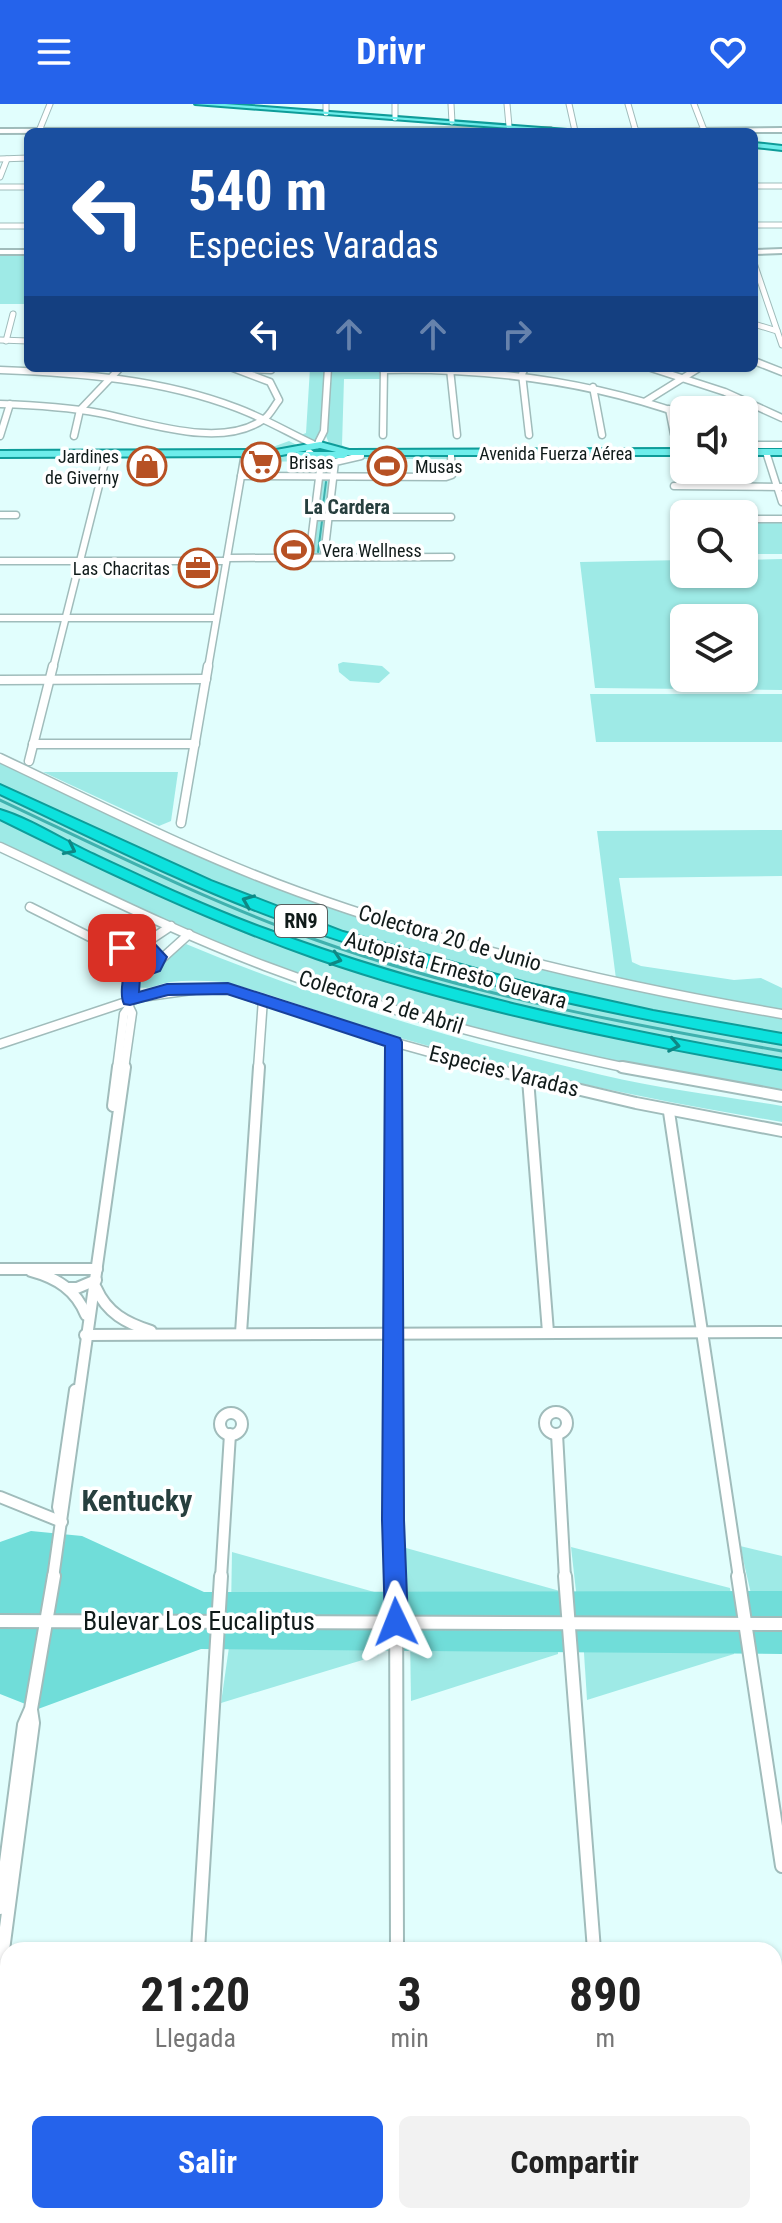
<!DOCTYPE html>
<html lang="es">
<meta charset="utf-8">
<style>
:root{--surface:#fff;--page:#f2f2f2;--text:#222;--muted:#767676;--accent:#2563eb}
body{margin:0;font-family:"Roboto Condensed",sans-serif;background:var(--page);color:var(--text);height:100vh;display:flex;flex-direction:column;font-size:30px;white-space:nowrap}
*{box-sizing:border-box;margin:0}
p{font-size:26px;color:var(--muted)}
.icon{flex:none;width:44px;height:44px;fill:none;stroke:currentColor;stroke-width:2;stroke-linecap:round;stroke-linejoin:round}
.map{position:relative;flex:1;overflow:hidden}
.panel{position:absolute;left:0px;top:1838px;width:782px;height:282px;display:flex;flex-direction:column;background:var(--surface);border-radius:24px 24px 0 0;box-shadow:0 2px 6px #0004}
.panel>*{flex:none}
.banner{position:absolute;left:24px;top:24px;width:734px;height:244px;border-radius:12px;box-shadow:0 2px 6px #0004;background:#1a4fa0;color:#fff;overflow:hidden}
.fabs{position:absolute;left:670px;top:292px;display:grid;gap:16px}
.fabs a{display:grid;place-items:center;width:88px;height:88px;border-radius:12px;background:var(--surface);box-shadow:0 2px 6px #0004;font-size:40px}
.pin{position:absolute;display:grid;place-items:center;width:68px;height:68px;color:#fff;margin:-34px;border-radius:16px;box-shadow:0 4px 12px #0006}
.me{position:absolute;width:88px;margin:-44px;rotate:358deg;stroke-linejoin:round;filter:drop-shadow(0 0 6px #0008)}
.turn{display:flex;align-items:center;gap:28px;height:168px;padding:0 32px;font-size:36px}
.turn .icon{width:104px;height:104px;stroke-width:2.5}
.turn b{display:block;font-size:56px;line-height:68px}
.lanes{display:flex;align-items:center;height:76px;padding:0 32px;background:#0003;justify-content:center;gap:40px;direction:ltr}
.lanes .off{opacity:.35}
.eta{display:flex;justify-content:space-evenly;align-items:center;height:136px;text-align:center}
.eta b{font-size:48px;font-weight:700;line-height:56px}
.cta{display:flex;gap:16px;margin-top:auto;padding:16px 32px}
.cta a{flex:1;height:92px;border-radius:12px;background:var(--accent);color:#fff;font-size:32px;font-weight:700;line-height:92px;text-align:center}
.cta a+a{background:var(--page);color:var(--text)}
header{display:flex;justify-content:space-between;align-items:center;height:104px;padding:0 32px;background:var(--accent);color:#fff;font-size:36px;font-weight:700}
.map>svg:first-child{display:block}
</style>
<header><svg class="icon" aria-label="menu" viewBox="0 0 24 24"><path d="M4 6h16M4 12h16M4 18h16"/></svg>Drivr<svg class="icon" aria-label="heart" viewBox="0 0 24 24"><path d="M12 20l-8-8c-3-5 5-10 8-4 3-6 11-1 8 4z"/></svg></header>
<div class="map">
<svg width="782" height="2119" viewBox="0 0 782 2119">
<rect width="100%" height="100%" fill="#e1fefd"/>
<!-- green -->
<g fill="#9eeae6" fill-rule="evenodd">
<rect x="0" y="148" width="28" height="52"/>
<path d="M310,264h16l-4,64 -8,9 -13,-6 5,-2z"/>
<path d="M328,264h56l-1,11h-39l-2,66 3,3 339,-1v8l-235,1v3h-45l2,-3h-4l-2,3h-12l-5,-3 1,3h-44l-3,2 -13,96 -15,1 11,-97 -73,1 1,-4 4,-2h-252v-7l270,-1 19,-7 12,6 29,-1 -6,-15z"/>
<rect x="744" y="417" width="38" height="33"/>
<path d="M782,455v131l-187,-2 -15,-126 104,-2v14h60v-14zM684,514h60v60h-60z"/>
<path d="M343,558l39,4 8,7 -11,10 -29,-2 -11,-9 -1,-8z"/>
<path d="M590,590h192v48h-186z"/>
<path d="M0,654l235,108 238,81 309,67v82l-281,-57 -235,-73 -266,-119z"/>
<path d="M43,668h135l-7,49 -12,5z"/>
<path d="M782,726v46l-163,2 13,84 9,4 93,14 27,-2 21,10v22l-166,-31 -19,-148z"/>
<path d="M186,840c134,56 275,98 416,131 59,14 120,21 180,31v16c-130,-22 -258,-48 -385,-85 -58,-17 -114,-40 -173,-55 -18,-1 -36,-2 -54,0 -11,2 -21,8 -32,5v-8l14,-7z"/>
<path d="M740,1442l42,10v52l-28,-1z"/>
<path d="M571,1443l159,41 3,22 -155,-1z"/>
<path d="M406,1444l154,43 2,20 -156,-1z"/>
<path d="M232,1448l153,43 -154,14z"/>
<path d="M231,1529l149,1 -1,21 -158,48z"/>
<path d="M410,1531h148v19l-147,47z"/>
<path d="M583,1533h150l1,17 -147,46z"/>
<path d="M782,1925v194h-191l5,-7h178v-183z"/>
</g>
<!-- forest -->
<path fill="#70ddd9" d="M31,1427l51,5 122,56 578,-1v63l-581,-5 -163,60 -38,-15v-152z"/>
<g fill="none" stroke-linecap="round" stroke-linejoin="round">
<!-- stream-far1 -->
<g stroke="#3fb1ae" stroke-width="2">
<path d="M327,369l1,-13"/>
<path d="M322,409l4,-31"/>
<path d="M318,448l4,-31"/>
</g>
<!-- stream -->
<path stroke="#3fb1ae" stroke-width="3" d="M0,696c104,49 207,101 316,140 151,54 309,84 466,111"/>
<!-- street-far4 casing -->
<g stroke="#a0bcbb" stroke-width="7">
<g id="street-far4">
<path d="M326,0v9"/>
<path d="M395,0v14"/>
<path d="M451,0l1,18"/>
<path d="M507,0l2,22"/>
<path d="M569,0l6,27"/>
<path d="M628,0l8,28"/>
<path d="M694,0l10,26"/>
<path d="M39,27l11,-27"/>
<path d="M0,55l28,-1"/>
<path d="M0,73l7,-18"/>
<path d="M754,82h28"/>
<path d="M0,83h28"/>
<path d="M754,121h28"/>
<path d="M0,122h28"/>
<path d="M754,159l28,82"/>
<path d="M754,220l23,7"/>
<path d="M0,236l28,1"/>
<path d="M6,237l7,-27"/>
</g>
</g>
<!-- street-far3 casing -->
<g stroke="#a0bcbb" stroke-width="9">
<g id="street-far3">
<path d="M754,257l28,11"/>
<path d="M525,264l-3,6 7,61"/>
<path d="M651,264l74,24 57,26"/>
<path d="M246,265l25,1"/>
<path d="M450,265l7,66"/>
<path d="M0,266c80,3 161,9 237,38 27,10 52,25 78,37"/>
<path d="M383,266c104,-2 203,10 301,45"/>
<path d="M593,283l9,48"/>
<path d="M646,297l53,-33"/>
<path d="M0,300c33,1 67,3 99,9 47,9 122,37 165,6 6,-4 10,-13 15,-19l-9,-18 -37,-14"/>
<path d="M669,305l5,25"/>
<path d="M383,331l1,-67"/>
<path d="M0,332l10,-32"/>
<path d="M74,332l6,-26 40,-42"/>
<path d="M317,341l7,-14 4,-63"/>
<path d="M744,341h38"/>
<path d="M309,348l12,10 -12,96"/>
<path d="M766,348l16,50"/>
<path d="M241,372l205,1 6,-2 -1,-19"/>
<path d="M674,382l108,1"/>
<path d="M0,411h16"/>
<path d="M314,413h137"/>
<path d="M744,415h38"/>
<path d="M324,453l11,-95 26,-6"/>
<path d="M227,454l224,-1"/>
<path d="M0,457h226"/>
<path d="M0,514h216"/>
<path d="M53,564l54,-214"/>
<path d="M208,564l37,-215"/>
</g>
</g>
<!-- street-far2 casing -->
<g stroke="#a0bcbb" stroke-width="11">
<g id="street-far2">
<path d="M0,576l206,-1"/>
<path d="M33,640h162"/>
<path d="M0,654c99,47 197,97 299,134 157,57 319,94 483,122"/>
<path d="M29,657l24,-95"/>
<path d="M181,719l27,-157"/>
<path d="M0,743c88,41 175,85 265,119 119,45 242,77 367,103"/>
<path d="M30,803l88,44"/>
<path d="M144,840l27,-18"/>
<path d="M134,841l19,4 5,13c-15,10 -30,17 -45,2l1,-9 8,-7z"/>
<path d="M158,858l31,-28"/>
<path d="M394,938v27"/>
<path d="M0,940l141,-47 58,-8h29l147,48 115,32"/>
<path d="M117,965l7,-55 5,-7"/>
<path d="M124,965l8,-56 -3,-6 3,-33"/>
<path d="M258,965l5,-70"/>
</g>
</g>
<!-- street-far1 casing -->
<g stroke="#a0bcbb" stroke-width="14">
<g id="street-far1">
<path d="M394,963l2,511"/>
<path d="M483,963l153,36 146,28"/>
<path d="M622,963l160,29"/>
<path d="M528,975l20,253"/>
<path d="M113,1002l5,-39"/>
<path d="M669,1008l70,466"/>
<path d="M0,1165h97"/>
<path d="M31,1167c26,7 45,19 55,44"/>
<path d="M68,1184h9l19,-8"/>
<path d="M96,1184c11,25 30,35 55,43"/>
<path d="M241,1229l18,-266"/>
<path d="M85,1231l697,-3"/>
<circle cx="556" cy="1319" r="11"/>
<circle cx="231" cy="1320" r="11"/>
<path d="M557,1330l8,144"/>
<path d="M0,1393l62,25"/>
<path d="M61,1414l-3,-11 17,-117"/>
<path d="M53,1474l72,-511"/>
<path d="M221,1474l9,-144"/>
</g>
</g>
<!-- street casing -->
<g stroke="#a0bcbb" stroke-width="16">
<g id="street">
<path d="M396,1472l1,374"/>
<path d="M565,1472l29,374"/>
<path d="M738,1472l44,290"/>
<path d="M0,1517l782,3"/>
<path d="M0,1804l24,-183 7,-16 23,-133"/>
<path d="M198,1846l23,-374"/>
<path d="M0,1869l33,-250 -2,-13"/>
<path d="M774,1929l8,-4"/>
<path d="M179,2112v7"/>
<path d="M398,2112v7"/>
<path d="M591,2119l5,-7"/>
</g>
</g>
<!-- secondary casing -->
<g stroke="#a0bcbb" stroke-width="4">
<g id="secondary">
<path d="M551,24l2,3 -553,2v-4z"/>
<path d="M782,24v4h-193l3,-2z"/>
<path d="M782,145v4l-28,1v-4z"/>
<rect x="0" y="146" width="28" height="4"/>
</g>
</g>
<!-- primary casing -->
<g stroke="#0e9c99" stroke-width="4">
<g id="primary">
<path d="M195,0h30l369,28h-31z"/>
<path d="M754,39l28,3v4l-28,-3z"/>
<path d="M320,338l29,8 335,-1v6h-336l-4,3h-48l-4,-3 4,-3h40l-16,-4 -44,8 -276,1v-6l276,-1z"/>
<rect x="744" y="345" width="38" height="6"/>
</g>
</g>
<!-- highway casing -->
<g stroke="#0e9c99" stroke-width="4">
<g id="highway">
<path d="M0,681l211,96 132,51 183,51 127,28 129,23v10c-173,-30 -346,-66 -511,-128 -93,-35 -181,-80 -271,-122z"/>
<path d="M0,706c30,9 59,28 88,42 58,27 117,55 177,77 168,63 342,99 517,130v10c-157,-28 -315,-59 -466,-111 -109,-38 -213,-88 -316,-139z"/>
</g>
</g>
<!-- street-far4 -->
<use href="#street-far4" stroke="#fff" stroke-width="5"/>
<!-- street-far3 -->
<use href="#street-far3" stroke="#fff" stroke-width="6"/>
<!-- street-far2 -->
<use href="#street-far2" stroke="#fff" stroke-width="8"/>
<!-- street-far1 -->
<use href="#street-far1" stroke="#fff" stroke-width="10"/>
<!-- street -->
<use href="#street" stroke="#fff" stroke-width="12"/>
<!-- secondary -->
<use href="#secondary" fill="#fff" fill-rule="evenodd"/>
<!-- primary -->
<use href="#primary" fill="#6eedeb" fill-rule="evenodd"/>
<!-- highway -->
<use href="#highway" fill="#0de1dd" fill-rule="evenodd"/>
</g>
<!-- one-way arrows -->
<defs><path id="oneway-chevron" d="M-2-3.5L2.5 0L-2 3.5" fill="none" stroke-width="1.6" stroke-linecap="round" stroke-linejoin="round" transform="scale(2)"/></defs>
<g stroke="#0e8885">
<use href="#oneway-chevron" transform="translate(70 745) rotate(26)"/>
<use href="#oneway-chevron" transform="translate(248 797) rotate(-158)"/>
<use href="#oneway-chevron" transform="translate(336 855) rotate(18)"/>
<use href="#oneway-chevron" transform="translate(674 941) rotate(11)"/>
</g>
<!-- route -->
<path fill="#2563eb" stroke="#184099" stroke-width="2" d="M147,837l6,1 14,15 -7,14 -20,7 -1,14 28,-8 61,-1 172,55 2,4 2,478 4,102 -4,7 -8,3 -8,-3 -3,-7 -3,-102 3,-474 -158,-52 -59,1 -38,10 -6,-1c-4,-8 -2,-26 2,-34l17,-3 7,-9 -7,-7 -21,2 -8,-5 8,-5z"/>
<!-- icons -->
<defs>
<g id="supermarket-ring" transform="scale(2)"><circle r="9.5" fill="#fff" stroke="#b75124" stroke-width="1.5"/><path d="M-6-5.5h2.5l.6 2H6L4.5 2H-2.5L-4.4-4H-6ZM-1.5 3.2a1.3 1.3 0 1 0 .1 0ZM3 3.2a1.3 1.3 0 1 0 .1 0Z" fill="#b75124"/></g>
<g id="shop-ring" transform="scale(2)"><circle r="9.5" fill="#fff" stroke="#b75124" stroke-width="1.5"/><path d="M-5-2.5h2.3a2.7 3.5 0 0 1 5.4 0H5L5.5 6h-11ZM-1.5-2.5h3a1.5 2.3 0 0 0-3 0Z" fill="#b75124"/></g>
<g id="stadium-ring" transform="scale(2)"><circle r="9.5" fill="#fff" stroke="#b75124" stroke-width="1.5"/><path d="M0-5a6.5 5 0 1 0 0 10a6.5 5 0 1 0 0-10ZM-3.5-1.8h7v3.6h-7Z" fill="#b75124"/></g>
<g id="office-ring" transform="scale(2)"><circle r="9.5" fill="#fff" stroke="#b75124" stroke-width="1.5"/><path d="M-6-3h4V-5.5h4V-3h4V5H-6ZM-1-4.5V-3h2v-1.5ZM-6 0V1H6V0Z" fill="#b75124"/></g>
</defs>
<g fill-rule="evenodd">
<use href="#supermarket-ring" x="261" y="358"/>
<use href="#shop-ring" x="147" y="362"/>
<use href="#stadium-ring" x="387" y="362"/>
<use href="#stadium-ring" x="294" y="446"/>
<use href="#office-ring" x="198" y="464"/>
</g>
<g text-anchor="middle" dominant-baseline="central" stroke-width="7" stroke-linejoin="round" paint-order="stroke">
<!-- far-street labels -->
<g font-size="18" fill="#101b1a" stroke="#fff">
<text x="556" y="349">Avenida Fuerza Aérea</text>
</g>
<!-- far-poi labels -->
<g font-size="18" fill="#101b1a" stroke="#fff" text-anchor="start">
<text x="119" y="352" text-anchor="end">Jardines<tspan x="119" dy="21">de Giverny</tspan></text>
<text x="289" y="358">Brisas</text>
<text x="415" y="362">Musas</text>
<text x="322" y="446">Vera Wellness</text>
<text x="170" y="464" text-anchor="end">Las Chacritas</text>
</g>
<!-- far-neighbourhood labels -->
<g font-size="20" font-weight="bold" fill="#273f3e" stroke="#fff">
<text x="347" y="403">La Cardera</text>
</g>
<!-- shield labels -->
<rect fill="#fff" stroke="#585f5f" stroke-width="2" x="275" y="801" width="52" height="32" rx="6"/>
<g font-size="20" font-weight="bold" fill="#101b1a">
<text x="301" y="817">RN9</text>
</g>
<!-- street labels -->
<g font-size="22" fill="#101b1a" stroke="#fff">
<text transform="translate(450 834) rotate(16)">Colectora 20 de Junio</text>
<text transform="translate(456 866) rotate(16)">Autopista Ernesto Guevara</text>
<text transform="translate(381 898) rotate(17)">Colectora 2 de Abril</text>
<text transform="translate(504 967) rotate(14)">Especies Varadas</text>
</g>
<!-- near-street labels -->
<g font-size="26" fill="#101b1a" stroke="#fff">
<text x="199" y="1517">Bulevar Los Eucaliptus</text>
</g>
<!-- district labels -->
<g font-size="30" font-weight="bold" fill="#273f3e" stroke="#fff">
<text x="137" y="1396">Kentucky</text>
</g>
</g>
</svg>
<div class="fabs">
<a><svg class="icon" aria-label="sound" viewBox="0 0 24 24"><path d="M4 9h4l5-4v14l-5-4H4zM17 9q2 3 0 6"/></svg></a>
<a><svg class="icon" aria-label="search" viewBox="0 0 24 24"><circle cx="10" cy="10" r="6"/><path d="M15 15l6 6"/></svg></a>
<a><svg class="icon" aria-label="layers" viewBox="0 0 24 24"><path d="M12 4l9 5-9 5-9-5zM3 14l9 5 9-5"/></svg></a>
</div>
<div class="pin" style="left:122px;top:844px;background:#d93025"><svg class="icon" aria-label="arrive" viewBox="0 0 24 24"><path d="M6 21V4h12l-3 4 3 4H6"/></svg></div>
<svg class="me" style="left:396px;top:1518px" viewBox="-20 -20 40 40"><path d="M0-17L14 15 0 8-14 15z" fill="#2563eb" stroke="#fff" stroke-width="4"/></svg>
<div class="banner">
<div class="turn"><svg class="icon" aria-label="left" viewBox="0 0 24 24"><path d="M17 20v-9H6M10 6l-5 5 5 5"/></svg><div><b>540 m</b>Especies Varadas</div></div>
<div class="lanes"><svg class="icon" aria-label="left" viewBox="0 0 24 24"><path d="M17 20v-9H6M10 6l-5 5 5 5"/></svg><svg class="icon off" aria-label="ahead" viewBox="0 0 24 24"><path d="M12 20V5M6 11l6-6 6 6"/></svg><svg class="icon off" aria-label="ahead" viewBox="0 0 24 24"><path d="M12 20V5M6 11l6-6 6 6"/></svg><svg class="icon off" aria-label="right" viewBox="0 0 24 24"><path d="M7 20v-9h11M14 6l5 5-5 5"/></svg></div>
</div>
<section class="panel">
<div class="eta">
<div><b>21:20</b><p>Llegada</p></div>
<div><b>3</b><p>min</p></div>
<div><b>890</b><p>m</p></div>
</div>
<div class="cta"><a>Salir</a><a>Compartir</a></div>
</section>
</div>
